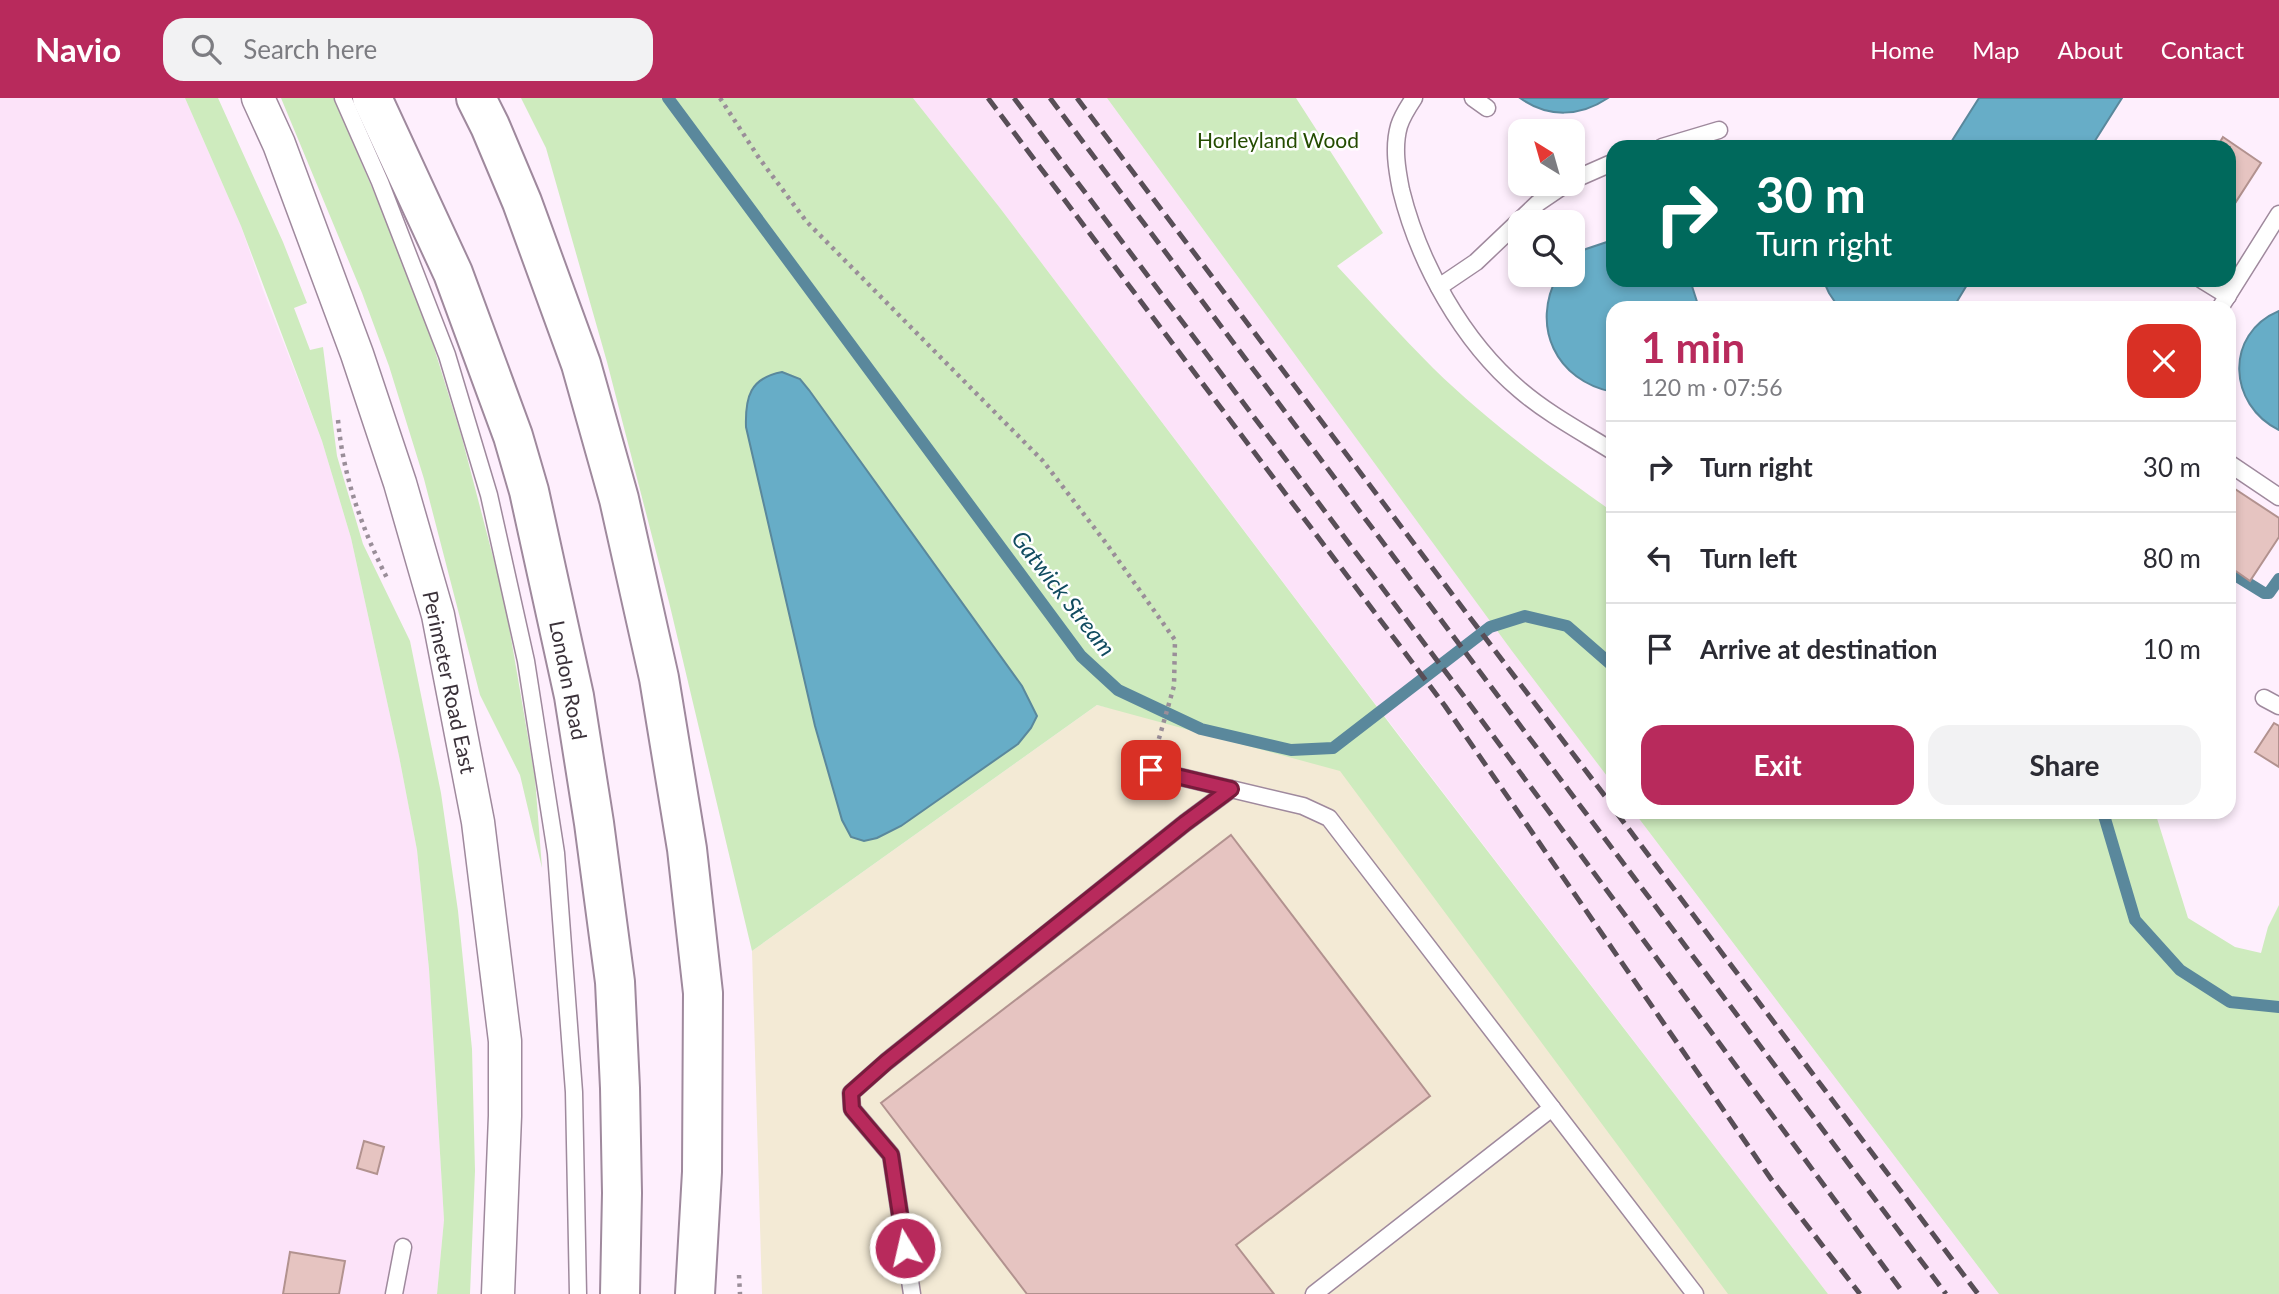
<!DOCTYPE html>
<meta charset="utf-8">
<style>
:root{--surface:#fff;--page:#f2f2f3;--text:#2b2b33;--muted:#7c7c81;--line:#e1e1e2;--accent:#b82a5c}
body{margin:0;font-family:Lato,sans-serif;background:var(--page);color:var(--text);height:100vh;display:flex;flex-direction:column;font-size:26px;white-space:nowrap}
*{box-sizing:border-box;margin:0}
p{font-size:23px;color:var(--muted)}
.icon{flex:none;width:38px;height:38px;fill:none;stroke:currentColor;stroke-width:2;stroke-linecap:round;stroke-linejoin:round}
.map{position:relative;flex:1;overflow:hidden}
.drawer{position:absolute;left:1606px;top:203px;width:630px;height:518px;display:flex;flex-direction:column;background:var(--surface);border-radius:21px;box-shadow:0 4px 10px #0003}
.drawer>*{flex:none}
.top-card{position:absolute;left:1606px;top:42px;width:630px;height:147px;border-radius:21px;box-shadow:0 4px 10px #0003;background:#00695c;color:#fff;overflow:hidden}
.needle{width:46px;rotate:323deg}
.fabs{position:absolute;left:1508px;top:21px;display:grid;gap:14px}
.fabs a{display:grid;place-items:center;width:77px;height:77px;border-radius:14px;background:var(--surface);box-shadow:0 4px 10px #0003;font-size:35px}
.pin{position:absolute;display:grid;place-items:center;width:60px;height:60px;color:#fff;margin:-30px;border-radius:14px;box-shadow:0 4px 10px #0006}
.me{position:absolute;width:77px;margin:-38px;rotate:351deg;stroke-linejoin:round;filter:drop-shadow(0 0 5px #0008)}
.turn{display:flex;align-items:center;gap:24px;height:147px;padding:0 35px;font-size:32px}
.turn .icon{width:91px;height:91px;stroke-width:2.5}
.turn b{display:block;font-size:49px;line-height:60px}
.round{display:grid;place-items:center;flex:none;width:74px;height:74px;border-radius:21px;background:var(--page)}
.summary{display:flex;align-items:center;justify-content:space-between;height:119px;padding:0 35px}
h1{font-size:42px;font-weight:700;line-height:52px;color:var(--accent)}
.action{display:flex;gap:14px;margin-top:auto;padding:14px 35px}
.action a{flex:1;height:80px;border-radius:21px;background:var(--accent);color:#fff;font-size:28px;font-weight:700;line-height:80px;text-align:center}
.action a+a{background:var(--page);color:var(--text)}
ul{padding:0;list-style:none}
li{display:flex;align-items:center;gap:21px;height:91px;padding:0 35px;border-top:2px solid var(--line)}
li div{flex:1}
li b{display:block;font-size:26px}
li em{font-style:normal}
header{display:flex;align-items:center;gap:42px;box-sizing:border-box;height:98px;padding:0 35px;background:var(--accent);color:#fff}
header strong{font-size:33px}
nav{display:flex;gap:38px;margin-inline-start:auto;font-size:24px}
.search{width:490px;height:63px;background:var(--page);display:flex;align-items:center;gap:18px;box-sizing:border-box;padding:0 24px;border-radius:21px;color:var(--muted);font-size:26px}
.map>svg:first-child{display:block}
</style>
<header>
<strong>Navio</strong>
<div class="search"><svg class="icon" aria-label="search" viewBox="0 0 24 24"><circle cx="10" cy="10" r="6"/><path d="M15 15l6 6"/></svg>Search here</div>
<nav><a>Home</a><a>Map</a><a>About</a><a>Contact</a></nav>
</header>
<div class="map">
<svg width="2279" height="1196" viewBox="0 0 2279 1196">
<rect width="100%" height="100%" fill="#feeffd"/>
<!-- built -->
<g fill="#fce3f9">
<path d="M0,0h185l56,128 22,64 59,151 29,97 48,218 18,94 12,119 15,251 -7,74h-437z"/>
<path d="M913,0h194l374,510 132,176 1,28h20l365,482h-171l-461,-601 -367,-485z"/>
</g>
<!-- industrial -->
<path fill="#f3ead5" d="M1097,607l260,60 394,529h-989l-10,-343z"/>
<!-- green -->
<g fill="#ceebbe">
<path d="M185,0h33l65,144 24,61 -13,5 16,42 13,-3 14,109 26,88 47,97 31,152 17,118 14,138 3,122 -5,123h-33l7,-74 -15,-251 -12,-119 -18,-94 -48,-218 -29,-97 -81,-215z"/>
<path d="M281,0h53l84,198 44,142 43,165 30,175 7,90 -22,-93 -40,-80 -56,-216 -35,-113 -27,-73z"/>
<path d="M521,0h392l87,110 396,524 432,562h-100l-388,-523 -243,-66 -345,246 -83,-349 -62,-240 -61,-214z"/>
<path d="M1107,0h189l87,135 -46,33c32,34 63,69 96,102 52,51 120,102 180,144v272l-101,-133z"/>
<path d="M1634,714h521l33,106 47,29 26,6 7,-26 11,-22v389h-280z"/>
</g>
<!-- water -->
<g fill="#67adc7" stroke="#5a889c" stroke-width="2">
<path d="M1520,0h88c-28,19 -60,20 -88,0z"/>
<path d="M1979,0h143l-31,49h-143z"/>
<path d="M1613,142l1,40h76l9,28h-85l-1,84c-57,-11 -83,-66 -55,-117h15v-18l13,-8z"/>
<path d="M1823,182h147l-17,28h-114l-10,-15z"/>
<path d="M2279,213v119c-51,-25 -55,-96 0,-119z"/>
<path d="M782,274l18,7 9,11 213,296 15,30 -6,12 -13,16 -117,82 -24,12 -13,3 -13,-4 -9,-17 -27,-94 -69,-299c-1,-30 4,-49 36,-55z"/>
</g>
<g fill="none" stroke-linecap="round" stroke-linejoin="round">
<!-- stream -->
<g stroke="#5a889c" stroke-width="12">
<path d="M668,0l413,558 37,34 83,39 90,21 42,-2 157,-121 35,-11 42,10 47,41"/>
<path d="M2230,474l34,21h5l10,-14"/>
<path d="M2103,714l32,108 45,50 50,32 49,5"/>
</g>
</g>
<!-- building -->
<g fill="#e6c4c1" stroke="#b2928f" stroke-width="2">
<path d="M2223,39l38,26 -31,48v-64h-13z"/>
<path d="M2232,389l47,31v19l-29,44 -20,-14v-76z"/>
<path d="M2274,625l5,3v41l-24,-15z"/>
<path d="M1231,737l199,261 -194,149 38,49h-247l-146,-191z"/>
<path d="M364,1043l20,6 -7,27 -20,-6z"/>
<path d="M290,1154l55,9 -6,33h-56z"/>
</g>
<g fill="none" stroke-linecap="round" stroke-linejoin="round">
<!-- service casing -->
<g stroke="#9f899d" stroke-width="19">
<g id="service">
<path d="M343,0l37,84 67,173 42,140 37,166 30,192 18,239 4,202"/>
<path d="M1414,0c-6,9 -12,18 -15,28 -6,21 -2,44 2,64 18,73 61,151 119,200 28,24 62,42 94,62"/>
<path d="M1473,0l14,10"/>
<path d="M1662,49l57,-17"/>
<path d="M1573,82l41,-18"/>
<path d="M2202,182l26,16"/>
<path d="M1439,189l37,-25 62,-59 28,-19"/>
<path d="M2220,210l59,-94"/>
<path d="M2230,366l49,33"/>
<path d="M2264,600l15,8"/>
<path d="M1151,672l152,36 26,12 366,476"/>
<path d="M394,1196l9,-47"/>
<path d="M912,1196l-21,-139 -39,-46 -1,-16 35,-31 299,-239 46,-34"/>
<path d="M1314,1196l238,-186"/>
</g>
</g>
<!-- minor casing -->
<g stroke="#9f899d" stroke-width="35">
<path id="minor" d="M258,0l21,46 78,210 43,129 38,132 40,207 27,219v75l-7,178"/>
</g>
<!-- primary casing -->
<g stroke="#9f899d" stroke-width="42">
<g id="primary">
<path d="M372,0l81,175 60,163 16,55 45,205 20,127 21,159 5,106 2,105 -2,101"/>
<path d="M476,0l14,28 32,76 59,162 38,135 40,179 28,171 16,144 -1,179 -7,122"/>
</g>
</g>
<!-- path -->
<g stroke="#9a8e99" stroke-width="4.5" stroke-dasharray="3.5 5" stroke-linecap="butt">
<path d="M720,0l39,60 47,63 237,240 63,82 69,97 -1,46 -16,56"/>
<path d="M338,322c5,56 24,109 49,158"/>
<path d="M739,1177l1,19"/>
</g>
<!-- service -->
<use href="#service" stroke="#fff" stroke-width="16"/>
<!-- minor -->
<use href="#minor" stroke="#fff" stroke-width="32"/>
<!-- primary -->
<use href="#primary" stroke="#fff" stroke-width="38"/>
<!-- rail -->
<g stroke="#584e57" stroke-width="5" stroke-dasharray="14 7" stroke-linecap="butt">
<path d="M988,0l457,608 326,473 89,115"/>
<path d="M1014,0l449,597 441,599"/>
<path d="M1050,0l896,1196"/>
<path d="M1077,0l537,710"/>
<path d="M1616,714l362,482"/>
</g>
</g>
<g fill="none" stroke-linecap="round" stroke-linejoin="round">
<!-- route casing -->
<g stroke="#781b3c" stroke-width="18">
<path id="route" d="M905,1150l-14,-93 -39,-46 -1,-16 35,-31 299,-239 46,-34 -80,-19"/>
</g>
<!-- route -->
<use href="#route" stroke="#b82a5c" stroke-width="12"/>
</g>
<g text-anchor="middle" dominant-baseline="central" stroke-width="5" stroke-linejoin="round" paint-order="stroke">
<!-- park labels -->
<g font-size="21" fill="#244c00" stroke="#fff">
<text x="1278" y="41">Horleyland Wood</text>
</g>
<!-- street labels -->
<g font-size="21" fill="#3a3139" stroke="#fff">
<text transform="translate(569 582) rotate(79)">London Road</text>
<text transform="translate(450 584) rotate(78)">Perimeter Road East</text>
</g>
<!-- water labels -->
<g font-size="23" font-style="italic" fill="#114c60" stroke="#fff">
<text transform="translate(1064 495) rotate(52)">Gatwick Stream</text>
</g>
</g>
</svg>
<div class="fabs">
<a><svg class="needle" viewBox="-14 -14 28 28"><path d="M0-13l5 13h-10z" fill="#e53935"/><path d="M0 13l5-13h-10z" fill="#7c7c81"/></svg></a>
<a><svg class="icon" aria-label="search" viewBox="0 0 24 24"><circle cx="10" cy="10" r="6"/><path d="M15 15l6 6"/></svg></a>
</div>
<div class="pin" style="left:1151px;top:672px;background:#d93025"><svg class="icon" aria-label="arrive" viewBox="0 0 24 24"><path d="M6 21V4h12l-3 4 3 4H6"/></svg></div>
<svg class="me" style="left:905px;top:1150px" viewBox="-20 -20 40 40"><circle r="17" fill="#b82a5c" stroke="#fff" stroke-width="3"/><path d="M0-11L8 9 0 5-8 9z" fill="#fff"/></svg>
<div class="top-card">
<div class="turn"><svg class="icon" aria-label="right" viewBox="0 0 24 24"><path d="M7 20v-9h11M14 6l5 5-5 5"/></svg><div><b>30 m</b>Turn right</div></div>
</div>
<section class="drawer">
<div class="summary"><div><h1>1 min</h1><p>120 m · 07:56</p></div><a class="round" style="background:#d93025;color:#fff"><svg class="icon" aria-label="close" viewBox="0 0 24 24"><path d="M6 6l12 12M18 6L6 18"/></svg></a></div>
<ul>
<li><svg class="icon" aria-label="right" viewBox="0 0 24 24"><path d="M7 20v-9h11M14 6l5 5-5 5"/></svg><div><b>Turn right</b></div><em>30 m</em></li>
<li><svg class="icon" aria-label="left" viewBox="0 0 24 24"><path d="M17 20v-9H6M10 6l-5 5 5 5"/></svg><div><b>Turn left</b></div><em>80 m</em></li>
<li><svg class="icon" aria-label="arrive" viewBox="0 0 24 24"><path d="M6 21V4h12l-3 4 3 4H6"/></svg><div><b>Arrive at destination</b></div><em>10 m</em></li>
</ul>
<div class="action"><a>Exit</a><a>Share</a></div>
</section>
</div>
